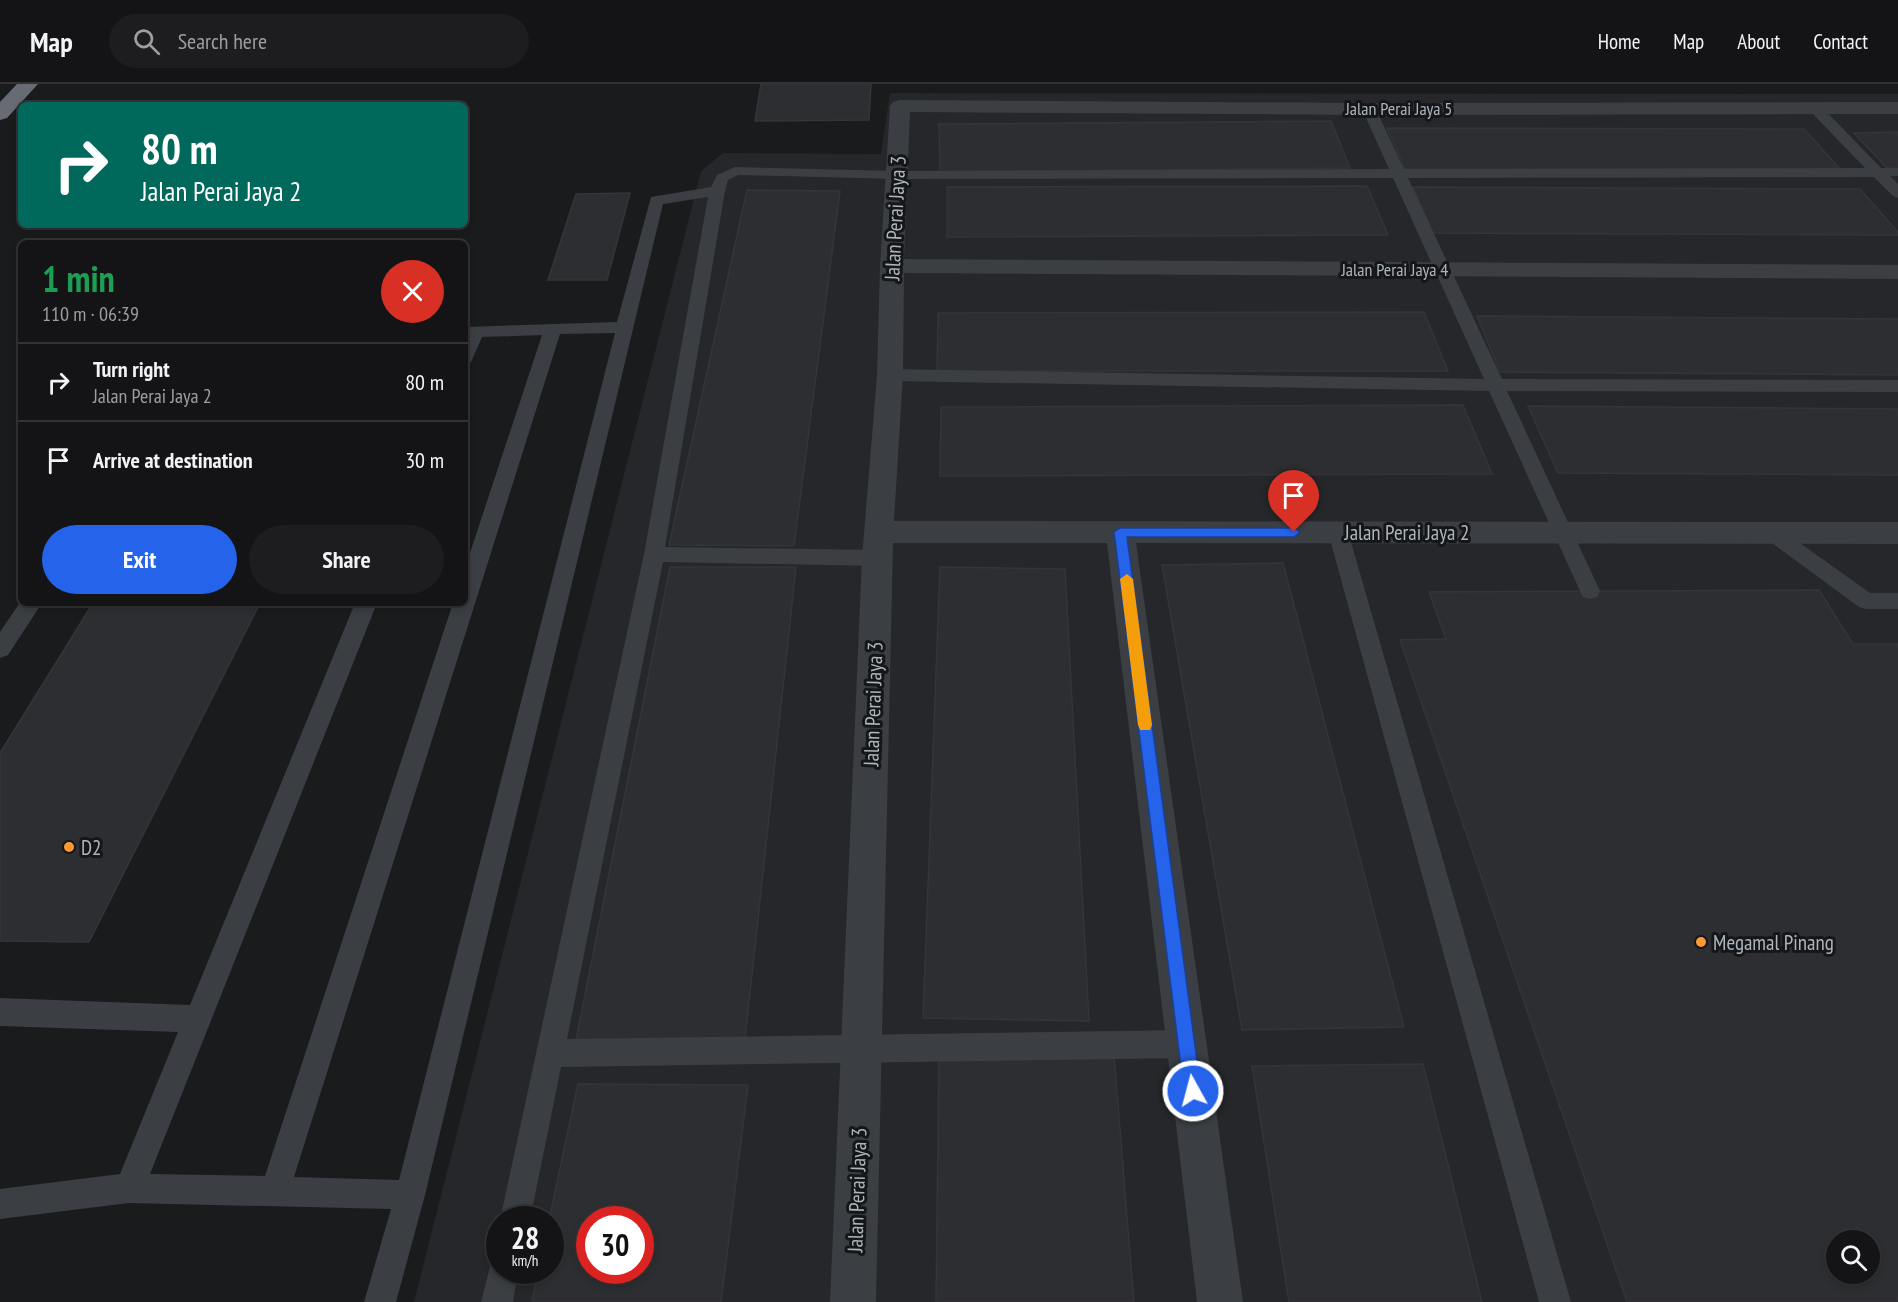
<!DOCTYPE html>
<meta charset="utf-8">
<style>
:root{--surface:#141416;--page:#1d1d1f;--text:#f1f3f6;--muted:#9d9ea1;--line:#333335;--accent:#2563eb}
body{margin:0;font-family:"PT Sans Narrow",sans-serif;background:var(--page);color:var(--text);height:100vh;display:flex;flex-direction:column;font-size:22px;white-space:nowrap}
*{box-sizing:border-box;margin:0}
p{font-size:20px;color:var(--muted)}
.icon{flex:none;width:33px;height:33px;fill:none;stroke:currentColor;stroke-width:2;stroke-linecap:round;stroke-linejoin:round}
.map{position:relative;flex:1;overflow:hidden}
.side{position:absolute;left:18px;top:156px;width:450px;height:366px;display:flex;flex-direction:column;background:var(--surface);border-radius:9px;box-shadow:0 3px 9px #0003,0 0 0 2px var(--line)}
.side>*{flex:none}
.banner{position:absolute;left:18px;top:18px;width:450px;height:126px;border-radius:9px;box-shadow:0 3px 9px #0003,0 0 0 2px var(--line);background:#00695c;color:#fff;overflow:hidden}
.fabs{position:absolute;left:1826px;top:1146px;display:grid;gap:12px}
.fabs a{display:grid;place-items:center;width:54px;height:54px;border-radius:50%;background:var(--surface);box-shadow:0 3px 9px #0003,0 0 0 2px var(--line);font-size:30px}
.speed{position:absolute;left:486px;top:1122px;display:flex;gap:12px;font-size:30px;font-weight:700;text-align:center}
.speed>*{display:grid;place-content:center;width:78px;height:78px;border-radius:50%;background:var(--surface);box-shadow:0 3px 9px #0003,0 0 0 2px var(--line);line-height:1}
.speed small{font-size:15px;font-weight:400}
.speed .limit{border:9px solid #d22;background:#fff;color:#111}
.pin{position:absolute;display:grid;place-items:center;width:51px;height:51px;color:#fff;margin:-62px -26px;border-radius:50% 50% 50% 0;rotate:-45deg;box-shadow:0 0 6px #0007}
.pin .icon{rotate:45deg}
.me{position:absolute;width:66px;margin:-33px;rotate:353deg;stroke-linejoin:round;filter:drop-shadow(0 0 4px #0008)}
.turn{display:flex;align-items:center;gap:21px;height:126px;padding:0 24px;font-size:27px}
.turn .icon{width:78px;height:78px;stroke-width:2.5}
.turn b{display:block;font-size:42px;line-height:51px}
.round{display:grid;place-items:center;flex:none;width:63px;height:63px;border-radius:32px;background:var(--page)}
.summary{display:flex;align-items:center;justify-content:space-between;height:102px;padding:0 24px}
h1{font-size:36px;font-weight:700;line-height:45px;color:#1e9e55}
.cta{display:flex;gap:12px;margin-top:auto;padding:12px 24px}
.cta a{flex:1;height:69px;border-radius:36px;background:var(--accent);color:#fff;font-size:24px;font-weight:700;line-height:69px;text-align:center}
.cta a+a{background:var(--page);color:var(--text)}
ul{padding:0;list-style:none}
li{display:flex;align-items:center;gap:18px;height:78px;padding:0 24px;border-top:2px solid var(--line)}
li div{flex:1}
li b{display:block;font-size:22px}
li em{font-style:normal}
header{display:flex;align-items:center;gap:36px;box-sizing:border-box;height:84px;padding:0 30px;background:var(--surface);border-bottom:2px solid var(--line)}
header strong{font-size:28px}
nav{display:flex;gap:33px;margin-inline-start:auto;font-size:21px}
.search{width:420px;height:54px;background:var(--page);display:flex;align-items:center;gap:15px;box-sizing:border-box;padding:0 21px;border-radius:33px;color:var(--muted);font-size:22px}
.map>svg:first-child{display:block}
</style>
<header>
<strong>Map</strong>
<div class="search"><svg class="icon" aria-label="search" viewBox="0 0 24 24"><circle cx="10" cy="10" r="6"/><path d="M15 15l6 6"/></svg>Search here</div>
<nav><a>Home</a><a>Map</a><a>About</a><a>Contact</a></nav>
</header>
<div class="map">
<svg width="1898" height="1218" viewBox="0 0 1898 1218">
<rect width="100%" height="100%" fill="#1a1b1d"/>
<!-- built -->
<path fill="#26272a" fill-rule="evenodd" d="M890,9l1008,1v1208h-1484l287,-1131 22,-18 158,1zM500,1136h50v50h-50zM590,1136h50v50h-50zM1836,1156h33v34h-33z"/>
<!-- building -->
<g fill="#2d2e31" stroke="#343539" stroke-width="1.5" fill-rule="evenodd">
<path d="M761,0h110l-2,36 -114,1z"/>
<path d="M1331,37l19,47 -410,4 -1,-48z"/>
<path d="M1387,44l417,1 37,41 -436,-1z"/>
<path d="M1898,48v36h-11l-33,-35z"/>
<path d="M1367,102l21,49 -441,2v-50z"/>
<path d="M1413,103l447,2 38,43v3l-465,-2z"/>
<path d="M747,106l93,1 -46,355 -125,-1z"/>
<path d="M630,109l-23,87h-59l28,-86z"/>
<path d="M1424,228l24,59h-511l1,-58z"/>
<path d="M1477,232l421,3v56l-398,-3z"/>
<path d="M1463,321l29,69 -552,2 1,-69z"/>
<path d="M1528,322l370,3v66l-340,-2z"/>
<path d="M1283,479l121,464 -162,3 -80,-465z"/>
<path d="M670,483h126l-51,472 -169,1z"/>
<path d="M940,483l125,2 24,452 -166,-3z"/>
<path d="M1819,506l34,54h45v658h-271l-227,-662 46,-1 -17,-47zM1836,1156h33v34h-33z"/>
<path d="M93,519h167l-171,339 -89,-1v-188z"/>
<path d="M939,971l175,1 20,246h-198z"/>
<path d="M1423,980l59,238h-193l-37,-236z"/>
<path d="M578,1000l170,1 -27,217h-189l7,-32h11l-1,-50zM590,1136h50v50h-50z"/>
</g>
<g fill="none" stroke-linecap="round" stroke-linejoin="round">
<!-- service -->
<g fill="#3b3e42" fill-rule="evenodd">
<path d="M1814,19l5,1 62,64h17v8h-8l8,8v14l-5,-2 -19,-19 -466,1 94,201 396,1v12l-391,-1 93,200 -3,6 -7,2 -7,-2 -3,-6 -91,-200 -599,-10 -6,-2 -3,-4 3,-4 6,-2 594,10 -91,-201 -496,1 -159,-4 -10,5 -3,11 -60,356 212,3 7,3 3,5 -3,5 -7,3 -214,-4 -96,477 620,-9 10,4 4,10 -4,10 -10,4 -626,9 -31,153h-30l144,-666 64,-357 -45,7 -238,991 -29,107h-32l27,-93 -262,-6 -129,16v-30l120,-15 58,-142 -178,-6v-28l190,7 165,-402h22l-227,571 115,2 188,-573h12v-35l77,-233 -60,2 -11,25 -6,2v-37l152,-5 34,-125 60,-10 6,-12 18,-8 162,4 492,-2 -27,-60 7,-4 7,4 28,60 461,-1 -56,-58 -2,-3zM615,249l-216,847 -105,-3 266,-843z"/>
<path d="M1338,441l7,2 3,5 223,770h-32l-211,-770 3,-5z"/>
<path d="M1772,442l7,2 91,65h28v16h-32l-7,-2 -94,-69 -3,-5 3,-5z"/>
<path d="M21,517v2h21l-34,52 -8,3v-26z"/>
<path d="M500,1172v14h18l-5,32h-32l11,-43z"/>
</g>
<!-- minor -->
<path fill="#3b3e42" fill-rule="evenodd" d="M900,16l469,3 529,-1v12l-529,1 -459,-3 -6,147 994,6v14l-994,-6 -1,102 -9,146 1004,1v22l-762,-1 107,759h-46l-90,-759h-214l-17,759h-46l32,-744 15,-183 3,-109 10,-160 3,-4z"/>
<!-- motorway -->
<path fill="#676c74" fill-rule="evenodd" d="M17,0h21l-31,34 -7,2v-18z"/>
</g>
<!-- route -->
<path fill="#2563eb" stroke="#184099" stroke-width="1.5" d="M1120,444h174l6,4 -6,5h-167l74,554 -2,6 -6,3 -6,-3 -3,-6 -70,-559z"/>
<!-- slow -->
<path fill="#f59e0b" d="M1127,490l6,5 19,146 -2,5h-10l-2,-5 -18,-146z"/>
<!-- markers -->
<g fill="#fd9932" stroke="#151618" stroke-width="2">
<circle cx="69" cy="763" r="6"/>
<circle cx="1701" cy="858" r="6"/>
</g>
<g text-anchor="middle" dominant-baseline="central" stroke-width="6" stroke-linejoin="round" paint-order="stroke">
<!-- far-street labels -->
<g font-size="18" fill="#acb4bd" stroke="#151618">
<text x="1399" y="24">Jalan Perai Jaya 5</text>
<text x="1395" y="185">Jalan Perai Jaya 4</text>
</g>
<!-- street labels -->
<g font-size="21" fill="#acb4bd" stroke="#151618">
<text transform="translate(895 134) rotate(-87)">Jalan Perai Jaya 3</text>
<text x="1407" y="448">Jalan Perai Jaya 2</text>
<text transform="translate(873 620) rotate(-88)">Jalan Perai Jaya 3</text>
<text transform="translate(857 1106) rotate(-88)">Jalan Perai Jaya 3</text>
</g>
<!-- poi labels -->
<g font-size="21" fill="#acb4bd" stroke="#151618" text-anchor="start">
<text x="81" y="763">D2</text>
<text x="1713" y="858">Megamal Pinang</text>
</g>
</g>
</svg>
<div class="fabs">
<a><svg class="icon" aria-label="search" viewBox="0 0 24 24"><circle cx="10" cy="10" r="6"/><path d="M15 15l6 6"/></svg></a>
</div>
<div class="speed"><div>28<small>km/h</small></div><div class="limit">30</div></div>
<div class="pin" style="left:1294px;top:448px;background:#d93025"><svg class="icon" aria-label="arrive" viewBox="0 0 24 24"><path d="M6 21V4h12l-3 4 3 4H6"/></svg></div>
<svg class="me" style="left:1193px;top:1007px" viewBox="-20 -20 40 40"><circle r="17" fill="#2563eb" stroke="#fff" stroke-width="3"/><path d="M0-11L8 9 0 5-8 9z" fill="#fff"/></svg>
<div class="banner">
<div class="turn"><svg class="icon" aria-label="right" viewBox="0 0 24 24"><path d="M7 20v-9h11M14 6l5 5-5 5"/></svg><div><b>80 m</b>Jalan Perai Jaya 2</div></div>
</div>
<section class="side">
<div class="summary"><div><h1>1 min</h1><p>110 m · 06:39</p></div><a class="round" style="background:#d93025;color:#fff"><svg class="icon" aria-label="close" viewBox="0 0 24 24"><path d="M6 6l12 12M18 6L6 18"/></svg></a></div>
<ul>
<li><svg class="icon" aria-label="right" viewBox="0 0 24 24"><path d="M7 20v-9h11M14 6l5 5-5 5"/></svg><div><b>Turn right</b><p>Jalan Perai Jaya 2</p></div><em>80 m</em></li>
<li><svg class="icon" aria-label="arrive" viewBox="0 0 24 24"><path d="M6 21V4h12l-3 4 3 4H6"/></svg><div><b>Arrive at destination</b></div><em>30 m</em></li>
</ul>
<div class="cta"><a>Exit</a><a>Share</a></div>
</section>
</div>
